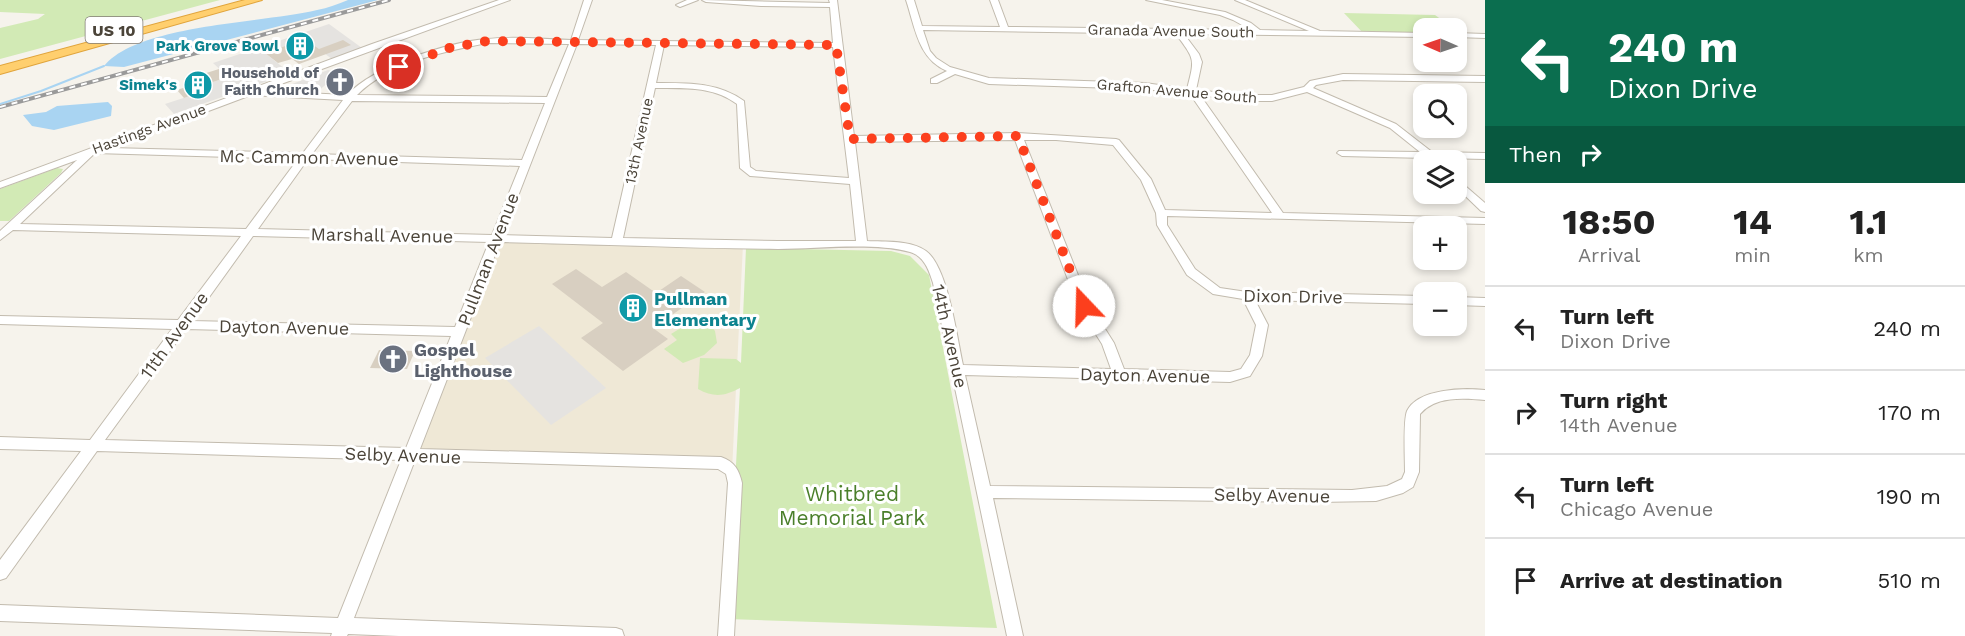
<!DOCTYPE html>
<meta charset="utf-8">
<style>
:root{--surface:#fff;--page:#f6f6f6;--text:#222;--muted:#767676;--line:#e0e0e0}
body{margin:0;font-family:"Work Sans",sans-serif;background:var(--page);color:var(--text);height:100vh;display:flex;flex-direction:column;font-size:22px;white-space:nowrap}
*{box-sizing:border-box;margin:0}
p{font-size:20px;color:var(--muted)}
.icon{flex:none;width:33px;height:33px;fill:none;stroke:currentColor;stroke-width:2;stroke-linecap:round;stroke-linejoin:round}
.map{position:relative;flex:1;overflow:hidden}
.panel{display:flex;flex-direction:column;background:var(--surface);width:480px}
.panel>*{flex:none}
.top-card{background:#0b6e4f;color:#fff;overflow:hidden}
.needle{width:39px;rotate:272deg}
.fabs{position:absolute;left:1413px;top:18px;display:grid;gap:12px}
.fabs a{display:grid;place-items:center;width:54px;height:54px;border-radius:12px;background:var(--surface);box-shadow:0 3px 9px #0003;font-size:30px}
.pin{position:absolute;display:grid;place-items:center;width:51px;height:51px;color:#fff;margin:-26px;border:3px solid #fff;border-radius:50%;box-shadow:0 2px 6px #0007}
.me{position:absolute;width:66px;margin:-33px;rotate:339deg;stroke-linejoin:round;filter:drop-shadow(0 0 4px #0008)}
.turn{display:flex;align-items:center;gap:21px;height:126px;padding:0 24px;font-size:27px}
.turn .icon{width:78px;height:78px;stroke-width:2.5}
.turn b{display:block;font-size:42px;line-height:51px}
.then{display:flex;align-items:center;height:57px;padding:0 24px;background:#0003;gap:12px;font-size:22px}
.eta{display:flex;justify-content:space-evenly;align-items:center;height:102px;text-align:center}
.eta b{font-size:36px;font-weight:700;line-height:42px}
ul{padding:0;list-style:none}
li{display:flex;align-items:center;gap:18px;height:84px;padding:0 24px;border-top:2px solid var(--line)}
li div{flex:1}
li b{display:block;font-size:22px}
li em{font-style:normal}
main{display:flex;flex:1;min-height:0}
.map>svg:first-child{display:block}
</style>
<main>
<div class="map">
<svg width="1485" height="636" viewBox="0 0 1485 636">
<rect width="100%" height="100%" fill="#f6f3ec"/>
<!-- education -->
<path fill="#efe8d6" d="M497,237l246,7 -11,227 -4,-4 -318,-11z"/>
<!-- green -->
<g fill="#d2eab5">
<path d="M0,0h220l-220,59v-31l38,-9 7,-5 -45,-2z"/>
<path d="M1344,13l91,2 18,13h-29l-1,7 -59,-1z"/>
<path d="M57,168l6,1 -2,4 -52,48h-9v-32z"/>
<path d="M746,248l145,3 19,5 19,19 68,353 -269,-9 12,-231c-15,8 -26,10 -42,1l2,-31 36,1 5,4z"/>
<path d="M702,315l13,16 2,12 -13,12 -21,8 -19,-14 13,-9 -6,-6z"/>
</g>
<!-- parking -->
<g fill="#e5e3e0">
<path d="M329,24l33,24 -30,11 -27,-20 -40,14 25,20 -116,41 -9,-10 43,-14 -4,-5 24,-8 -15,-14z"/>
<path d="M328,70l12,3 -22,18 -36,-3z"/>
<path d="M539,326l67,62 -55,37 -66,-67z"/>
</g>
<!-- water -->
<g fill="#a9d4f2">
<path d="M348,0h30l-254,67 -20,-1c34,-42 160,-43 213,-56 11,-2 21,-6 31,-10z"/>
<path d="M108,102l4,4 -1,10 -57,14 -22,-4 -9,-11 23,-3 11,-6z"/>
</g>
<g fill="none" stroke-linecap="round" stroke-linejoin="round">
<!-- stream -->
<path stroke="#a9d4f2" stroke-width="2" d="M0,104l41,-13 63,-25"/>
</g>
<!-- building -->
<g fill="#d8cfc1">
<path d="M305,39l14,10 24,-9 8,5 -52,19 -7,-5 -14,4 -13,-10z"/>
<path d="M219,69l9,8 -24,8 4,4 -24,9 -7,-8 12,-4 -5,-6z"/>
<path d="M339,76l14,2 -13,11 -14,-2z"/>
<path d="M576,269l26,18 24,-15 30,21 25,-17 24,16 -52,36 15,11 -45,32 -42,-33 22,-15 -51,-39z"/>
<path d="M379,350l36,1 -8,18 -37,-1z"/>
</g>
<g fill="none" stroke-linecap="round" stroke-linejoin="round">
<!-- minor casing -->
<g stroke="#c2bbae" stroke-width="2">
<g id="minor">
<path d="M499,0h11l-248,91 85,4c27,-29 101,-53 140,-56 27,-3 56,0 84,1l13,-40h8l-14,40 255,3 -3,-36 -69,-1 -55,-4 -4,-2 128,3 -1,-3h8l17,136 164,-3 98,6 3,1 32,39 14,31 107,3 -82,-119 -45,-5 -156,-5 -34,-10 -18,9h-6v-4l16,-8c-29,-12 -32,-44 -41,-71h8l8,26 78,1 -10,-27h8l10,27 243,3 -18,-10 -13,-5 -74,-15h16l63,12 26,11 9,7 49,1 -74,-31h10l75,31 104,2v4l-240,-3 15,20 3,8 -6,28 45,5h31l32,-8 6,-6 33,-7 142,2v6l-142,-2 -27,5 -3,3 83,36 36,28 53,1v6l-46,-1 1,2h-9l-4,-2 -85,-2 -5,-3 2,-2 81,1 -30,-24 -83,-36 -35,9h-31l-41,-6 83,118 202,5v6l-318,-8v9l28,44 25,19 27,4 177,4v8l-169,-4 13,25 -6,31 -12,20 -20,6 -265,-7 25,111 362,4 35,-4 15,-7 3,-7c0,-13 -2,-51 2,-61 11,-23 57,-23 78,-21v10c-22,-2 -50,-4 -65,14l-1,58 -6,15 -10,6 -27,8 -59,1 -324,-4 30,138h-16l-74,-353c-4,-13 -9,-27 -23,-31 -36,-10 -94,-3 -132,-3 -93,-1 -185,-5 -278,-7l-80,207 301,8c14,5 18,13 21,26l-8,153h-16l10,-153 -2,-9 -8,-5 -303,-9 -61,158 262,10 6,2 2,6h-225l-51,-2 -1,2h-16l1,-3 -332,-12v-16l338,13 63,-158 -304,-9 -91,127 -6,2v-20l81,-109 -81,-2v-12l90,3 82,-111 -172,-5v-8l178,4 63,-84 -228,-6 -13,10v-9l77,-71 -77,28v-6l372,-138zM923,30l253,4c19,26 19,24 11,55l-42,-6 -156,-5 -39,-11 -14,-9 -6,-7zM487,43l82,1 -22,53 -190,-2c33,-33 86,-43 130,-52zM577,44l79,1 -44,193 -109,-3zM664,45l169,2 16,131 -93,-7 -6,-4 -6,-66c-26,-19 -57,-18 -88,-18zM655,88c29,0 58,-2 82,16l3,64 10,8 100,8 6,57h-78l-155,-3zM251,95l92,5 -40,53 -193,-5zM352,101l193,2 -23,57 -210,-6zM1015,140l63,166 24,38 9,25 -148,-4c-6,-27 -15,-98 -37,-114 -15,-11 -41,-9 -59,-10l-12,-99zM1024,140h32l57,5 28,35 15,33 1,12 30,50 26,19 30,5 13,26 -6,30 -9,14 -11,3 -106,-3 -10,-26 -24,-38zM95,153l203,6 -52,70 -226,-5zM308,159l212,7 -28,69 -234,-6zM253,236l236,6 -34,85 -263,-6zM186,329l265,7 -45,112 -301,-8z"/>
<path d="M687,0h11l-18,7 -4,-2z"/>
<path d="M1456,33l29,1v4l-29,-1z"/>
<path d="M1456,178l29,25v9l-4,-1 -25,-24z"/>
<path d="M1456,297l29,1v8l-29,-1z"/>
</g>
</g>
<!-- highway casing -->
<g stroke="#e0a43c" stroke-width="2">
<path id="highway" d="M245,0h17l-262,74v-8z"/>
</g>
<!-- minor -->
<use href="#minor" fill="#fff" fill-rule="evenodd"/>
<!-- highway -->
<use href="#highway" fill="#ffcf6e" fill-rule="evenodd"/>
<!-- rail casing -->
<g stroke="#9a9a9a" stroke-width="4">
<path id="rail" d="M0,107l389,-107"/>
</g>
<!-- rail -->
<use href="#rail" stroke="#fff" stroke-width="2" stroke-dasharray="6" stroke-linecap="butt"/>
</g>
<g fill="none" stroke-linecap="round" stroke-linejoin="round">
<!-- route -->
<path stroke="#fc3f1d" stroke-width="10" stroke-dasharray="0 18" d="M399,67l50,-19 38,-7 349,4 14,94 168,-3 66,170"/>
</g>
<!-- icons -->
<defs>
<g id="building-disc" transform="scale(1.5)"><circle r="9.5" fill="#0f9aa8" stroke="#fff"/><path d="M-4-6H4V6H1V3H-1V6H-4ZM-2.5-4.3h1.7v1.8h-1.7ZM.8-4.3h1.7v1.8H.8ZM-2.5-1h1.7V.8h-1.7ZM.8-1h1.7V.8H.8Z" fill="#fff"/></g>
<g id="church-disc" transform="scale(1.5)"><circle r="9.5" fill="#6b7280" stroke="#fff"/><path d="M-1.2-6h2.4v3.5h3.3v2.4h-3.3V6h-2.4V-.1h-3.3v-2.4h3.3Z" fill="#fff"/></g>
</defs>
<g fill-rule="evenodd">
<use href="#building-disc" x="300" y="46"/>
<use href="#church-disc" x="340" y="82"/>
<use href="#building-disc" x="198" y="85"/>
<use href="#building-disc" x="633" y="308"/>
<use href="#church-disc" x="393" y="359"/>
</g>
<g text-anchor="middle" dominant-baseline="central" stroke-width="6" stroke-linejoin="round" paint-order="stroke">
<!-- far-street labels -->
<g font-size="15" fill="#4b4439" stroke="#fff">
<text transform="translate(1171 31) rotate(1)">Granada Avenue South</text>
<text transform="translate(1177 91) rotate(5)">Grafton Avenue South</text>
<text transform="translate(149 129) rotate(-20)">Hastings Avenue</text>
<text transform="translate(639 141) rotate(-78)">13th Avenue</text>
</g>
<!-- far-culture labels -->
<g font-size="15" font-weight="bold" fill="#0d838f" stroke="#fff" text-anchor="end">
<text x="279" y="46">Park Grove Bowl</text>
<text x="177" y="85">Simek's</text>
</g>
<!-- far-worship labels -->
<g font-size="15" font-weight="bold" fill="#5b616d" stroke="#fff" text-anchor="end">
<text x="319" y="73">Household of<tspan x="319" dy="17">Faith Church</tspan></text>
</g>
<!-- shield labels -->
<rect fill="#fff" stroke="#817c74" stroke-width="1.5" x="85.5" y="17" width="57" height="26" rx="4.5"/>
<g font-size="16" font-weight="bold" fill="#4b4439">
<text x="114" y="30">US 10</text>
</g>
<!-- street labels -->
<g font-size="18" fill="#4b4439" stroke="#fff">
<text transform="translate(309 157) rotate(1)">Mc Cammon Avenue</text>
<text transform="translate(382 235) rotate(1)">Marshall Avenue</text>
<text transform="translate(488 259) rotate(-69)">Pullman Avenue</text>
<text transform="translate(1293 296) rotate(1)">Dixon Drive</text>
<text transform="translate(284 327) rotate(1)">Dayton Avenue</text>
<text transform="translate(174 335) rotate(-54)">11th Avenue</text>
<text transform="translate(950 336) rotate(77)">14th Avenue</text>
<text transform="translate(1145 375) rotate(1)">Dayton Avenue</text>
<text transform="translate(403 455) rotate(2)">Selby Avenue</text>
<text transform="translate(1272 495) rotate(1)">Selby Avenue</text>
</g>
<!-- culture labels -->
<g font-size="18" font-weight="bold" fill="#0d838f" stroke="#fff" text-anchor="start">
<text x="654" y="298">Pullman<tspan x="654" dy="21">Elementary</tspan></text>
</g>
<!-- worship labels -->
<g font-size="18" font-weight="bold" fill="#5b616d" stroke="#fff" text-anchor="start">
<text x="414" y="349">Gospel<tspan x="414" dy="21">Lighthouse</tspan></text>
</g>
<!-- near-park labels -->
<g font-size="21" fill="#4a7f2a" stroke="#fff">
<text x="852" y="493">Whitbred<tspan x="852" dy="24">Memorial Park</tspan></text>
</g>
</g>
</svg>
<div class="fabs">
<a><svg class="needle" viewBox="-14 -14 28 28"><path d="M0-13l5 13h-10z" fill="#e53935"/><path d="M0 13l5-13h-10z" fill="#767676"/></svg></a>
<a><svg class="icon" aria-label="search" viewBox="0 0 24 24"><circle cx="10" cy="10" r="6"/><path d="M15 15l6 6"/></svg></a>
<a><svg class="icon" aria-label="layers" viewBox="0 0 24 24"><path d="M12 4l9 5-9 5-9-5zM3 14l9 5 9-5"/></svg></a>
<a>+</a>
<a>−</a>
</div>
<div class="pin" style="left:399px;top:67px;background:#d93025"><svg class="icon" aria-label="arrive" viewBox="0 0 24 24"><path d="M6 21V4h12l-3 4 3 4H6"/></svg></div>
<svg class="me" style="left:1084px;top:306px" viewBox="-20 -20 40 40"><circle r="19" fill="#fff"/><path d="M0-13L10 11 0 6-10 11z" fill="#fc3f1d"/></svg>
</div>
<section class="panel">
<div class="top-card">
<div class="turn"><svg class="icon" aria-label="left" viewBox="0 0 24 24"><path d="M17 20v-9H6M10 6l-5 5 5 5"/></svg><div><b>240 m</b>Dixon Drive</div></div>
<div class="then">Then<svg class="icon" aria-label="right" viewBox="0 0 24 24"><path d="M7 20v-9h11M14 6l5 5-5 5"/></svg></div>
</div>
<div class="eta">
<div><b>18:50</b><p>Arrival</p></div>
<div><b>14</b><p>min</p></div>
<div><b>1.1</b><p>km</p></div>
</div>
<ul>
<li><svg class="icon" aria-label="left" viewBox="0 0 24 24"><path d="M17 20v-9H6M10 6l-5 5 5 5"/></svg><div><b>Turn left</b><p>Dixon Drive</p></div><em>240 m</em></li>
<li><svg class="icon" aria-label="right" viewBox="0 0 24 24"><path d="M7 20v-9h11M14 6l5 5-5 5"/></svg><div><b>Turn right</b><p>14th Avenue</p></div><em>170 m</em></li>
<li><svg class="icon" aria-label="left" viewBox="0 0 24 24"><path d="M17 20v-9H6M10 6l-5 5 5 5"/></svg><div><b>Turn left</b><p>Chicago Avenue</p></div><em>190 m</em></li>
<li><svg class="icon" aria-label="arrive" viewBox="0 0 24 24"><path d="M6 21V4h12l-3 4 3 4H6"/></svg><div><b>Arrive at destination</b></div><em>510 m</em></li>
</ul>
</section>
</main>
